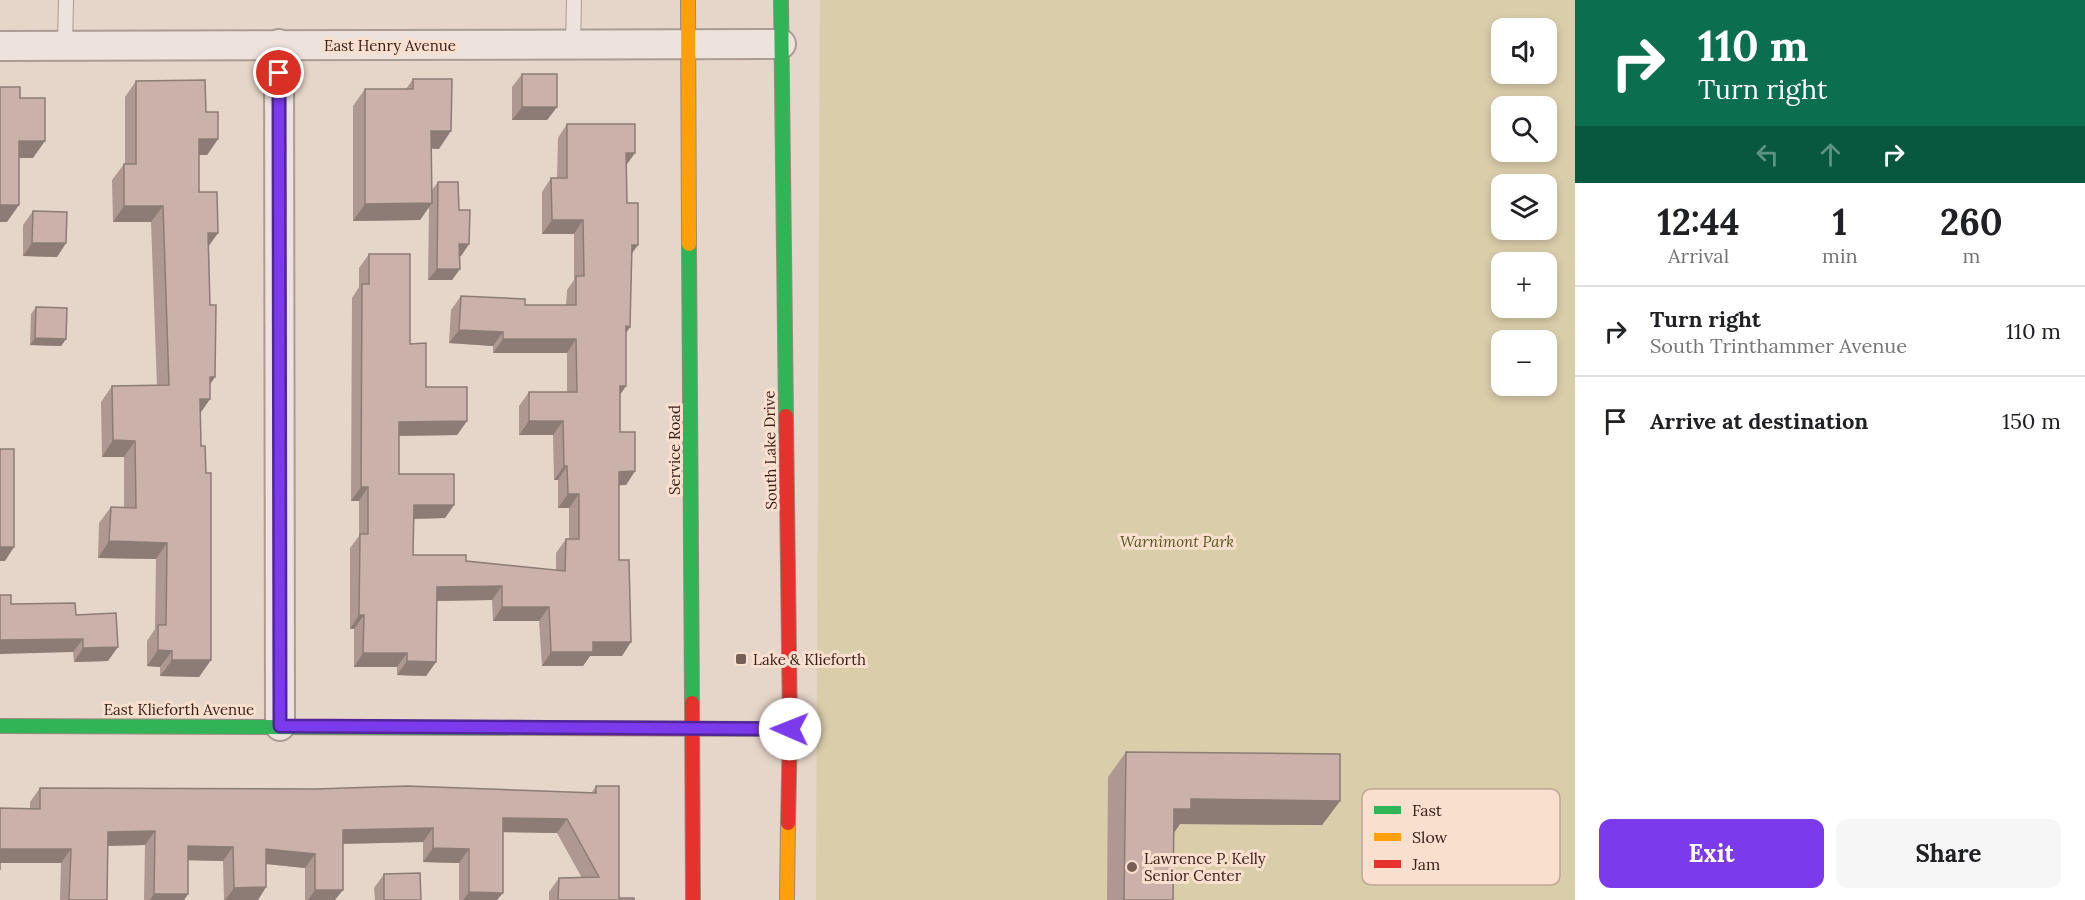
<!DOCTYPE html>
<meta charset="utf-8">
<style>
:root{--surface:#fff;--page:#f6f6f6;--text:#202124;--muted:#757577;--line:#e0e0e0;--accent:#7c3aed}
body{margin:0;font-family:Lora,serif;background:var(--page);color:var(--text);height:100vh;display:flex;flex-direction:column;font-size:22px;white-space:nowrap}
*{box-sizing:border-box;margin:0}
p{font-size:20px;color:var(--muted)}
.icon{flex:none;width:33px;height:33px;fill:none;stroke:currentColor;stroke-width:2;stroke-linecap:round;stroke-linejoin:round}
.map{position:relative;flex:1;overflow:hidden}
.drawer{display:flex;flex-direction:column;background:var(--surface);width:510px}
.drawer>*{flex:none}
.top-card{background:#0b6e4f;color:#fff;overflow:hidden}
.fabs{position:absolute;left:1491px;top:18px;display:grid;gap:12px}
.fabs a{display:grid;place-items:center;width:66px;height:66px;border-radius:12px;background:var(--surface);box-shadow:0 3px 9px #0003;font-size:30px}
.pin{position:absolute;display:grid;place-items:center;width:51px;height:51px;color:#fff;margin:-26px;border:3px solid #fff;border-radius:50%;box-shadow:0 2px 6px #0007}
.me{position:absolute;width:66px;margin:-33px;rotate:271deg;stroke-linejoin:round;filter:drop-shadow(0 0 4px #0008)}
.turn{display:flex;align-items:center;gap:21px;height:126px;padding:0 24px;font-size:27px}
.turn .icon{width:78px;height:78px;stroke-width:2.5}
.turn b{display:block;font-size:42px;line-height:51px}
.lanes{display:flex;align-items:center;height:57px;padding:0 24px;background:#0003;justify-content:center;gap:30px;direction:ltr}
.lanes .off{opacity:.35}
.eta{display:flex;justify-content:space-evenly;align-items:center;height:102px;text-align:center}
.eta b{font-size:36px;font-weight:800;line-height:42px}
.primary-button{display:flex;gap:12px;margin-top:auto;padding:12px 24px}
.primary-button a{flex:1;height:69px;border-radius:12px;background:var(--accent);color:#fff;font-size:24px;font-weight:800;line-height:69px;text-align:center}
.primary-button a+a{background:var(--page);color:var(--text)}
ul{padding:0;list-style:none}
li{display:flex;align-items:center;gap:18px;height:90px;padding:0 24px;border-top:2px solid var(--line)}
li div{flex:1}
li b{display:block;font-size:22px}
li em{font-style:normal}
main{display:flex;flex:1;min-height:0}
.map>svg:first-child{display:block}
</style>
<main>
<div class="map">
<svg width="1575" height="900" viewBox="0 0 1575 900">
<rect width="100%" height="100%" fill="#e6d5c9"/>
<!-- green -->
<path fill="#dacdaa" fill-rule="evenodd" d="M820,0h755v900h-759zM1502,28h44v46h-44zM1502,106h44v46h-44zM1502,184h44v46h-44zM1502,262h44v46h-44zM1502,340h44v46h-44z"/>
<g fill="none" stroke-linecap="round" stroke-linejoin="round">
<!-- lane casing -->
<g stroke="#ab9b93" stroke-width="16">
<g id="lane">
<path d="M65,45l1,-45"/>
<path d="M573,46l1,-46"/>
</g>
</g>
<!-- street casing -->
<g stroke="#ab9b93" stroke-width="32">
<g id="street">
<path d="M279,44l1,682"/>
<path d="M0,46l781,-2"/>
</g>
</g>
<!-- fast casing -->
<g stroke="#9a8a83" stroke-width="16">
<g id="fast">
<path d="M781,0l5,416"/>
<path d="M689,244l3,459"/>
<path d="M0,726l543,2"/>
</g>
</g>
<!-- slow casing -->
<g stroke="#9a8a83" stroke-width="16">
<g id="slow">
<path d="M688,0l1,244"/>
<path d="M787,900l1,-77"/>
</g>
</g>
<!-- jam casing -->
<g stroke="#9a8a83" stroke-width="16">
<g id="jam">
<path d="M786,416l4,313 -2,94"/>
<path d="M692,703l1,197"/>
<path d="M543,728l247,1"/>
</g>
</g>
<!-- lane -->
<use href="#lane" stroke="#ede3dc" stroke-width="14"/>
<!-- street -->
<use href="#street" stroke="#ede3dc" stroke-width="28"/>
<!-- fast -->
<use href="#fast" stroke="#30b455" stroke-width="14"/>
<!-- slow -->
<use href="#slow" stroke="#ff9f0a" stroke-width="14"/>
<!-- jam -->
<use href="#jam" stroke="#e5322d" stroke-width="14"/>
</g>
<!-- wall -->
<g fill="#ae9891">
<path d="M522,74l35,33 -10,13h-35v-33z"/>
<path d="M413,79l26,70 -8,-1 1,42 6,-8 21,28 10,34 -8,12h-1v13l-8,11h-24l1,-73 -9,13 -67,1v-115l12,-17h41z"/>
<path d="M136,81l70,31 12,27 -11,16h-8v37l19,41 -9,13 1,59 5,72 -5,7v15l-10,14 1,33 10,214 -12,17 -39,-1v-9l-13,-1v-25l8,-12 1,-70 -58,-1 1,-35 12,-16h13v-50h-22l-1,-55 11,-16h45l-6,-164h-38l-1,-42 12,-16h1v-67z"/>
<path d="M567,124l60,41v38l5,51 -2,73 -4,6v53l-6,9v37l15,39 -9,14h-7v75l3,96h-32l-7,10h-41l-3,-45h-46l-1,-21 -55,1 -1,61 -10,14 -29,-1v-8h-43v-38h-4v-81l9,-12v-35h-8l1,-203 7,-11v-19l10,-14 41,90 16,43 41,34 -10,14 -58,1v38l55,31 -9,13 -31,1 -1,36 143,15v-17l10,-14h3v-31h-11v-28h-4l-1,-45h-34v-29l10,-14h38v-39h-74v-7l-44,-3 2,-33 10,-14 64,9h41l1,-15 7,-10v-46h-32v-42l9,-14h6l1,-40z"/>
<path d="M33,211l33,32 -9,14 -34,-1v-31z"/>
<path d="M36,307l30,32 -5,7 -31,-1 1,-31z"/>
<path d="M11,604l65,11 32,46 -34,1 -1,-10z"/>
<path d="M1126,752l214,49 -18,24 -142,-1 -6,9 -1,67h-66l1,-123z"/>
<path d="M596,786l23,112 15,2h-85v-8l10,-14h23l-25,-45 -54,-1 -6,68h-38v-37l-36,-1v-20l-80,2 -8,56h-30v-32l-39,-4v23l-8,13h-34l-1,-39 -35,-1v34l-4,6h-40l1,-55 -37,1 -1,54h-47l1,-37 -31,-54v-7l10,-14 552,4z"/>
<path d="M384,874l37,26h-46l-1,-12z"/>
</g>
<!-- shaded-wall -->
<g fill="#8d7c76">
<path d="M522,107h35l-10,13h-35z"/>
<path d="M431,131h20l-12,18 -20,-1z"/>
<path d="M199,139h19l-11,16h-20z"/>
<path d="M19,141h26l-12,17h-26z"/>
<path d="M626,153h9l-10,14z"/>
<path d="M432,203l-12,17 -67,1 12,-17z"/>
<path d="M0,205h19l-12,17h-7z"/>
<path d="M124,206h39l-12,16h-38z"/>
<path d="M552,220h31l-9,14h-32z"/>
<path d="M208,233h10l-12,16z"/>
<path d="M32,243h34l-9,14 -34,-1z"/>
<path d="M459,244h10l-8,12h-10z"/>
<path d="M632,245h6l-10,14z"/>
<path d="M437,269h23l-8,11h-24z"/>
<path d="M626,326l4,1 -9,13z"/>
<path d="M459,330l44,2 -10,14 -44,-3z"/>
<path d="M35,338l31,1 -5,7 -31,-1z"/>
<path d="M503,339h73l-9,14h-74z"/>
<path d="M210,377h5l-11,16z"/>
<path d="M620,386h6l-10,14z"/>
<path d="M200,399h10l-11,16z"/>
<path d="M467,421l-10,14 -67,1 9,-14z"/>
<path d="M529,421h34l-10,14h-34z"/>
<path d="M113,440l22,1 -11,16h-22z"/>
<path d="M564,466h3l-9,14h-4z"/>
<path d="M635,471l-9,14 -17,1 10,-14z"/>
<path d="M361,487h7l-9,14h-8z"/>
<path d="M568,494h11l-10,14h-11z"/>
<path d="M414,505h40l-9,13 -41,1z"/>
<path d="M109,541l58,2 -11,16 -58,-1z"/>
<path d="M0,547h14l-9,14h-5z"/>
<path d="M502,586l-10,14 -65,1 10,-14z"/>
<path d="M502,607h47l-10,14h-46z"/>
<path d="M359,615h5l-10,14h-4z"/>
<path d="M83,639l-10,13 -73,2v-14z"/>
<path d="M593,642h38l-9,14h-32l-7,10h-41l9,-14z"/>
<path d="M118,647l-10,14 -34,1 9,-14z"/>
<path d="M158,650l14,1 -12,16 -13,-1z"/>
<path d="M363,653h44l-10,14h-43z"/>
<path d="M172,660h39l-12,17 -39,-1z"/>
<path d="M407,661l29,1 -10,14 -29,-1z"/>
<path d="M1191,799l149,2 -18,24 -142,-1 -7,10 1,-25z"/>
<path d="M503,818l64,1 -10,14 -63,-1z"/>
<path d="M433,828l-10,14 -89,2 9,-14z"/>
<path d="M155,831l-10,14 -47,1 10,-14z"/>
<path d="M188,846l45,1 -10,14 -45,-1z"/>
<path d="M433,848l36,1 -10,14 -36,-1z"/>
<path d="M0,849h71l-10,14h-61z"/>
<path d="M266,849l49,5 -10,14 -48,-5z"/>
<path d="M266,887l-8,13h-33l9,-12z"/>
<path d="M315,890h28l-8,10h-27z"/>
<path d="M469,892l34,1 -6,7h-34z"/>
<path d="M154,894h34l-4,6h-34z"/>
</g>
<!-- building -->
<g fill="#cab1a9" stroke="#8d7c76" stroke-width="1.5">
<rect x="522" y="74" width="35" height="33"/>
<path d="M413,79h39l-1,52h-20l1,72 -67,1v-115h48z"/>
<path d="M205,80l1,32h12v27h-19v53h18l1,41h-10l2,72h6l-1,72h-5v22h-10l1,47h4l1,27h5v187h-39v-9l-14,-1v-25h8l1,-82 -58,-2 2,-34 25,1 -1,-67 -22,-1 -1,-54 57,-1 -6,-179h-39v-42h12v-83z"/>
<path d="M0,87h20v11h25v43h-26v64h-19z"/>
<path d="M567,124h68v29h-9l1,50h11v42h-6l-2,82 -4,-1v60h-6v46h15v39l-16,1v88h10l2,82h-38v10h-42l-2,-45h-47v-21l-65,1 -1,75 -29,-1v-8h-44l1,-38h-5l1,-81h8v-47h-7l1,-203h7v-30h41v90l16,-1v44h41v34l-68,1v52h55v31h-40l-1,50h53v6l99,10 1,-32h13v-45h-11l-1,-28h-3l-1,-45h-34v-29h48l-1,-53h-73v-7l-44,-2 2,-34 64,3v6h51v-29h8l-1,-56h-31l-1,-42h16z"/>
<path d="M438,182h20l1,28h11l-1,34h-10l1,25h-23z"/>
<path d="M33,211l34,1 -1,31h-34z"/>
<path d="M36,307l31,1 -1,31 -31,-1z"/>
<rect x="0" y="449" width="14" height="98"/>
<path d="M0,595h11v9l64,-1 1,12 40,-2 2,34 -35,1v-9l-83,1z"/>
<path d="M1126,752l214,2v47l-149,-2v10h-17l-1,91h-49z"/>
<path d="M407,786l189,7v-7h23v112h15v2h-76l1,-22 40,-1 -32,-58 -64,-1v75l-34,-1v-43l-36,-1v-20l-90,2v60h-28v-36l-49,-5v38l-32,1 -1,-41 -45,-1v48h-34l1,-63 -47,1 -1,68h-38l2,-51h-71v21v-62l40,1v-21l275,1z"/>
<path d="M420,873l1,27h-37v-26z"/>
</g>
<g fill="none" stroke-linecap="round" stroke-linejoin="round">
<!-- route casing -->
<g stroke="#51269a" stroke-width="15">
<path id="route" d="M279,73l1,653 510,3"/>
</g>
<!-- route -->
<use href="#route" stroke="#7c3aed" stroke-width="10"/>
</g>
<!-- markers -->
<g fill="#765f57" stroke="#f9dfcd" stroke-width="2">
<rect x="735" y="653" width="12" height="12" rx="3"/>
<circle cx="1132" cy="867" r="6"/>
</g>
<g text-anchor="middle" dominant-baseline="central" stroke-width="6" stroke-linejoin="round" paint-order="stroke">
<!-- street labels -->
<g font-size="15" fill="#3a201a" stroke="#f9dfcd">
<text x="390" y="45">East Henry Avenue</text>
<text transform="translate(674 450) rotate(-90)">Service Road</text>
<text transform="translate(770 450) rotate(-91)">South Lake Drive</text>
<text x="179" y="709">East Klieforth Avenue</text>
</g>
<!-- park labels -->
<g font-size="15" font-style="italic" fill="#58561f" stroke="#f9dfcd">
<text x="1177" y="541">Warnimont Park</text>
</g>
<!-- poi labels -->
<g font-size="15" fill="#3a201a" stroke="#f9dfcd" text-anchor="start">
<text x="753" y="659">Lake &amp; Klieforth</text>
<text x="1144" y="858">Lawrence P. Kelly<tspan x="1144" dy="17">Senior Center</tspan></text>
</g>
</g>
<!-- legend -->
<rect x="1362" y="789" width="198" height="96" rx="9" fill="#f9dfcd" stroke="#c0a697" stroke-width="1.5"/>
<rect x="1374" y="806" width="27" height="8" fill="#30b455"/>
<rect x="1374" y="833" width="27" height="8" fill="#ff9f0a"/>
<rect x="1374" y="860" width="27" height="8" fill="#e5322d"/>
<g font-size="16" fill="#3a201a">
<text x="1412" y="816">Fast</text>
<text x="1412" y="843">Slow</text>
<text x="1412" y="870">Jam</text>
</g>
</svg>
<div class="fabs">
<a><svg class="icon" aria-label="sound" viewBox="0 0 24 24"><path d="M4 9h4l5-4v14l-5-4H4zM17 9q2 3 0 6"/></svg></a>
<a><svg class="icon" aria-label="search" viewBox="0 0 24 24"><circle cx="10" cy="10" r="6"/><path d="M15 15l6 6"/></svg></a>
<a><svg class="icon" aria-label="layers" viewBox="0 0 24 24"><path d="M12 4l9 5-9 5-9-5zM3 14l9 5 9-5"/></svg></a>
<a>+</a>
<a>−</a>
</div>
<div class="pin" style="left:279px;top:73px;background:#d93025"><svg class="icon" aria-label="arrive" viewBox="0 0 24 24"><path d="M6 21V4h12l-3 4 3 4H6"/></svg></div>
<svg class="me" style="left:790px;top:729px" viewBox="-20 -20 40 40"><circle r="19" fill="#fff"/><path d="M0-13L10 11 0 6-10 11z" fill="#7c3aed"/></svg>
</div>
<section class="drawer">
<div class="top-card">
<div class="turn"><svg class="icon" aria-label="right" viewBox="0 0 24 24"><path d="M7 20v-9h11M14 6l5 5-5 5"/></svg><div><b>110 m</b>Turn right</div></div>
<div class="lanes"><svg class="icon off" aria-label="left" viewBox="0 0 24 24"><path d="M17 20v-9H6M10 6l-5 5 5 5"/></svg><svg class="icon off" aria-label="ahead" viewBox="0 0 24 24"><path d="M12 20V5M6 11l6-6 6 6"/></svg><svg class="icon" aria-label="right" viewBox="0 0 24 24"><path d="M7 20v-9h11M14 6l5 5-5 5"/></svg></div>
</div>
<div class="eta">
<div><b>12:44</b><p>Arrival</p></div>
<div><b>1</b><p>min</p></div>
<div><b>260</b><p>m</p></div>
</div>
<ul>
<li><svg class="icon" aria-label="right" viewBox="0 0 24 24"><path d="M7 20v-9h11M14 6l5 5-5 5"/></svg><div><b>Turn right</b><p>South Trinthammer Avenue</p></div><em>110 m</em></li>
<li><svg class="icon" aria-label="arrive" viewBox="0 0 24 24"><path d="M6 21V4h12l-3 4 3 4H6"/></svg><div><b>Arrive at destination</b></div><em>150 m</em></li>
</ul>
<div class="primary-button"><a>Exit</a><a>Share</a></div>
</section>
</main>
